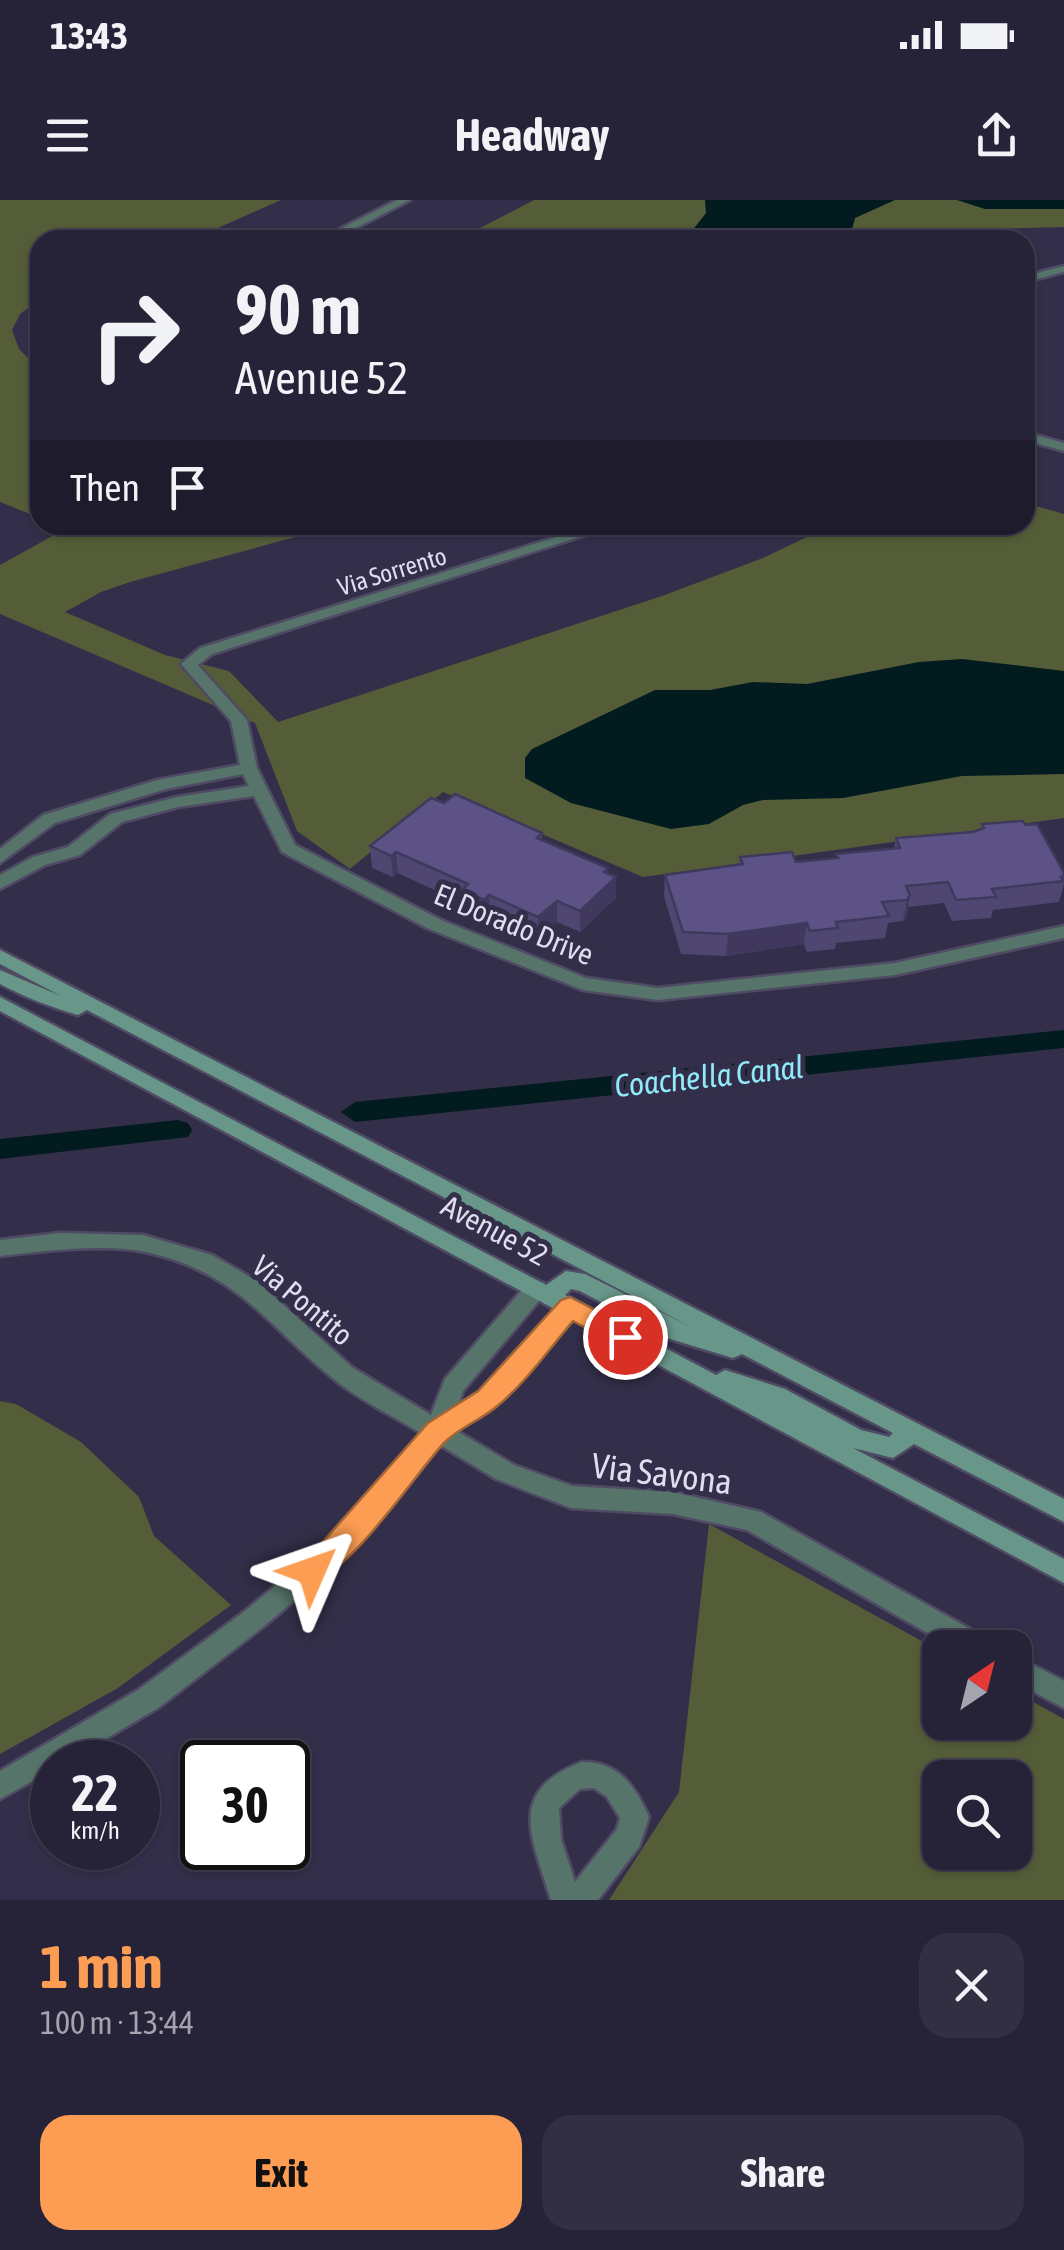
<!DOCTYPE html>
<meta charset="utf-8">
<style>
:root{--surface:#262338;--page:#322f43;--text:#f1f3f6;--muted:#a4a4ae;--line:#424053;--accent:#fc9d53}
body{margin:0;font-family:"Asap Condensed",sans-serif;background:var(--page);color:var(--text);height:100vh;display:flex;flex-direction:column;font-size:38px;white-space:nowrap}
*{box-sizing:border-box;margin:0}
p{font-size:32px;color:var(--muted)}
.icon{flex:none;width:55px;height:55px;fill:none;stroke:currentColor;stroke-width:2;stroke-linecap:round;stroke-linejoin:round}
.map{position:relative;height:1700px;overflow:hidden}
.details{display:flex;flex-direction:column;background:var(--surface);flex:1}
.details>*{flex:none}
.guide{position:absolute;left:30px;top:30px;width:1005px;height:305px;border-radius:30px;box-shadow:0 2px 8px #0004,0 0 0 2px var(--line);background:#262338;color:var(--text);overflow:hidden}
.needle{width:65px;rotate:35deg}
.buttons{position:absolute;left:922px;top:1430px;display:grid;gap:20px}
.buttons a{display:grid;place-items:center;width:110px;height:110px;border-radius:20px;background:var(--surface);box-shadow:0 2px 8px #0004,0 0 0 2px var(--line);font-size:50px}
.speed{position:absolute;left:30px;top:1540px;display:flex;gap:20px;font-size:50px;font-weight:700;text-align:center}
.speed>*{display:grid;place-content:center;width:130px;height:130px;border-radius:50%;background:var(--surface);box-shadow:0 2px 8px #0004,0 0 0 2px var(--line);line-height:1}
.speed small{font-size:25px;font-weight:400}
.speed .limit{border:5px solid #111;border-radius:15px;background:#fff;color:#111}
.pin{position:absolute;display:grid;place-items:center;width:85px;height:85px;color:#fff;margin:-42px;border:5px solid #fff;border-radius:50%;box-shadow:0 2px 10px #0007}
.me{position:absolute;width:110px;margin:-55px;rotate:47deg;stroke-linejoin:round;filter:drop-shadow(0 0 8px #0008)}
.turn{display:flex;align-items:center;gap:35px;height:210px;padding:0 40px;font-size:45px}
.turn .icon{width:130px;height:130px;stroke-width:2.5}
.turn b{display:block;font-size:70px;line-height:85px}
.then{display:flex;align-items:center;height:95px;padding:0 40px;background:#0003;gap:20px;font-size:38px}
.round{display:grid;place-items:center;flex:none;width:105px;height:105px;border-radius:30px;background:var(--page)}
.headline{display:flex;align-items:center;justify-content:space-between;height:170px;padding:0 40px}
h1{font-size:60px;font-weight:700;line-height:75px;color:var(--accent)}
.action{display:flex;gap:20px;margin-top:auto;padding:20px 40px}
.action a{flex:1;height:115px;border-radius:30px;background:var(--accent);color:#111;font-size:40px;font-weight:700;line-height:115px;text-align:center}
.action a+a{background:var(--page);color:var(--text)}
.status{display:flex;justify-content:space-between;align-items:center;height:70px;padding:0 50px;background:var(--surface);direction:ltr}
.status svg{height:28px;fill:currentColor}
header{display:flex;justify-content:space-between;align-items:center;height:130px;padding:0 40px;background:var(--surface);font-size:45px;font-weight:700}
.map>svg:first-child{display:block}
</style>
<div class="status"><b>13:43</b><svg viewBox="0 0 49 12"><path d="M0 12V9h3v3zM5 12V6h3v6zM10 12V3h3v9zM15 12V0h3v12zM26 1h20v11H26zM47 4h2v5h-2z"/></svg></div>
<header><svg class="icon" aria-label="menu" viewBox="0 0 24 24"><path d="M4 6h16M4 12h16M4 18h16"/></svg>Headway<svg class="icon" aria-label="share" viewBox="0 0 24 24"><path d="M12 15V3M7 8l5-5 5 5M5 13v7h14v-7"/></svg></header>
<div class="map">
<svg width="1064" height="1700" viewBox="0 0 1064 1700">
<rect width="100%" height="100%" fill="#332f4a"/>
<!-- green -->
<g fill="#545d38" fill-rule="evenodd">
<path d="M0,0h281l-90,40h-151v59l-20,15 -8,16 7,19 21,21v148l-40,-16z"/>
<path d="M534,0h530v27l-73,2 -39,11h-495z"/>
<path d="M1025,303l39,11v304l-421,59 -200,-85 -93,77 -53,-38 -42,-108 -255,-109v-49l65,-36 -7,-4h281l-209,57 -29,10 -36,20 100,43 64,16 49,51 384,-126 101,-38 69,-33h193z"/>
<path d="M0,1201l16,3 65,38 58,55 15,39 77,69 -113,83 -118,66z"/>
<path d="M709,1324l231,127v71h75v-30l49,27v181h-455l70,-108zM940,1578h75v74h-75z"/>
</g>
<!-- water -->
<g fill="#021b1f">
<path d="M705,0h190l-40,18 -4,16 -9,6h-157l21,-27z"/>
<path d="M957,0h107v9h-79z"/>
<path d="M962,459l102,12v103l-102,2 -119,22 -80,2 -20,5 -34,19 -38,5 -100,-26 -46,-25v-20l7,-9 123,-59h55l43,-8 54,2 112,-22z"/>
</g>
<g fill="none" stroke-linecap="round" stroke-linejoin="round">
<!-- canal -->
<g fill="#021b1f" fill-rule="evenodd">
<path d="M1064,830v18l-709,74 -14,-10 14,-10z"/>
<path d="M178,920l10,3 4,7 -4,7 -188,22v-20z"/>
</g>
<!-- minor casing -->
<g stroke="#4f4b64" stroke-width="5">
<g id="minor">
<path d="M397,0h13l-77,40h-15z"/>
<path d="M1064,66v6l-39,10v-6z"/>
<path d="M1025,232l39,11v8l-39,-11z"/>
<path d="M595,325h22l-405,129 -14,11 49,55 10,48 38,77 146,75 145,58 72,10 237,-25 169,-37v12l-169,37 -237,25 -75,-10 -156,-62 -145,-76 -28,-56 -76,11 -56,15 -42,33 -35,10 -45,24v-14l33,-18 35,-10 42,-33 67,-17 72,-11 -6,-12 -77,15 -111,34 -55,40v-14l43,-34 114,-35 83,-15 -9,-44 -50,-57 19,-16z"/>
<path d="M60,1033l83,2 69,20 45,26 96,87 78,47 14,-36 83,-96 8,-3 8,3 3,6 -3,6 -81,96 -5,15 22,-14 82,-90 8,-3 8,3 3,6 -3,6 -82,92 -39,25 57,34 58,21 101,6 88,20 227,127 4,9h-38l-207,-118 -74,-16 -102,-6 -75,-29 -56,-34 -90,109 -87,73 -105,81 -92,54h-14v8l-52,29v-28l138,-81 107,-79 87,-73 89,-105c-28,-17 -60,-32 -86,-53 -68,-54 -95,-107 -189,-128 -42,-9 -103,-1 -146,4v-16z"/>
<path d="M1015,1456l49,25v27l-49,-26z"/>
<path d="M582,1562c36,-1 54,25 67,55l-10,30 -41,53h-47c-19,-62 -46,-109 31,-138zM594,1588l13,9 13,21 -3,11 -42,53 -14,-43 -2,-31 21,-19z"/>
</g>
</g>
<!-- secondary casing -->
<g stroke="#4f4b64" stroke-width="5">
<path id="secondary" d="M0,750l1064,549v23l-150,-78 -21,14 -40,-10 211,111v24l-1064,-572v-14l546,288 20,-14 19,3 108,54 -606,-318 -9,5c-28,-8 -53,-18 -78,-31v-14l61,26 -61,-32zM571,1089l9,2 90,48 63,19 9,-4 151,79 -4,4 -28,-7 -76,-41 -60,-19 -9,5 -151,-80z"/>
</g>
<!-- minor -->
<use href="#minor" fill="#57746b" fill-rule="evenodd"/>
<!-- secondary -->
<use href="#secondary" fill="#689789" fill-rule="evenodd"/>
</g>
<!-- wall -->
<g fill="#4f4772">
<path d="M444,603l98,30v7l66,28v5l8,4v21l-36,34 -23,-10 -19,17 -48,-23 -6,5 -22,-10v-8l-64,-30 -5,4 -21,-9 -2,-22z"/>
<path d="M982,624l43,1 39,48v11l-5,18 -66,8 -2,8 -39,3 -8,-18 -36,4 -1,9 -4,5 -15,2 -3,15 -49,5 -1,6 -28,3 -3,-8 -78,12 -45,-2 -17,-58 1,-21 74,-10 1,-8 56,5 40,-4v-4l58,-5 2,-11 77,-6 8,-3z"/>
</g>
<!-- shaded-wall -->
<g fill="#40395d">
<path d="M396,652l2,21 -5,4 -2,-21z"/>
<path d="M608,668l-1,17 9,-8v21l-36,34v-21l24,-39z"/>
<path d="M489,695l1,21 -6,5v-21z"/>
<path d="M910,695l-3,21 -4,5 4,-21z"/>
<path d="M557,701v21l-19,17v-22z"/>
<path d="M807,723l-3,21 -78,12 2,-22z"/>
</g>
<!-- building -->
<g fill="#5c5285" stroke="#40395d" stroke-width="2.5">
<path d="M455,594l87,39 -5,5 71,30 -4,4 12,5 -36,34 -23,-10 -19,16 -49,-22 -5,5 -22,-10 6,-6 -72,-32 -5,4 -21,-10 61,-48 13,5z"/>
<path d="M1023,621l2,4 12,-1 27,49v3l-3,1 3,4 -72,8 4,8 -40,3 -8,-18 -42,4 4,9 -3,5 -25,2 7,14 -53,6 2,6 -28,3 -3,-8 -79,11 -45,-2 -18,-57 78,-11 -3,-7 52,-5 4,10 42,-4 -2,-4 64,-6 -4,-10 77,-6 11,-4 -2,-4z"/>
</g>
<!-- route -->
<path fill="#fc9d53" stroke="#a46636" stroke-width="2.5" d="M570,1097l64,33 4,7 -4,7h-19l-42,-23c-24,28 -48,63 -77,86 -15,13 -36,20 -51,35 -27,27 -106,151 -143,138l-5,-9 131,-148 50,-32 83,-91z"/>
<g text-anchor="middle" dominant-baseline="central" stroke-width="10" stroke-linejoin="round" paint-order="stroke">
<!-- far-street labels -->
<g font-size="25" fill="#dfddee" stroke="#332f4a">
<text transform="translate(392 371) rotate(-17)">Via Sorrento</text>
</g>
<!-- street labels -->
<g font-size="30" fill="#dfddee" stroke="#332f4a">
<text transform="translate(514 724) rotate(22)">El Dorado Drive</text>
<text transform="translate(495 1030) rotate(28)">Avenue 52</text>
<text transform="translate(303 1100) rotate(40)">Via Pontito</text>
</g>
<!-- water labels -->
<g font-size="32" font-style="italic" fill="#90eaf9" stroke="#332f4a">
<text transform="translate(709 876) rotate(-6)">Coachella Canal</text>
</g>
<!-- near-street labels -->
<g font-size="35" fill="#dfddee" stroke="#332f4a">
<text transform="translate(662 1273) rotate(7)">Via Savona</text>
</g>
</g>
</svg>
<div class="buttons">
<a><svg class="needle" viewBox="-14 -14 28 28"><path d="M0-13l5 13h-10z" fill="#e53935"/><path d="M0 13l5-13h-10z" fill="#a4a4ae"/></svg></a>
<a><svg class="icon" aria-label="search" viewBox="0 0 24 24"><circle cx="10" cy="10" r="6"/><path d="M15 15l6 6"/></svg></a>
</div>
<div class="speed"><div>22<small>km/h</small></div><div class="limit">30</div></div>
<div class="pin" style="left:625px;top:1137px;background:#d93025"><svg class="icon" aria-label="arrive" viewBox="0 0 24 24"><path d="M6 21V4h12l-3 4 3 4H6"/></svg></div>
<svg class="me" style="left:312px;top:1371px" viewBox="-20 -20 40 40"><path d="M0-17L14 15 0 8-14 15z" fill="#fc9d53" stroke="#fff" stroke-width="4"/></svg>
<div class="guide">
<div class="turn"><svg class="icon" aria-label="right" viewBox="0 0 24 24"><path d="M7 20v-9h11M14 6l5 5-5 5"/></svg><div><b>90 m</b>Avenue 52</div></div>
<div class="then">Then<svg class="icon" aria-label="arrive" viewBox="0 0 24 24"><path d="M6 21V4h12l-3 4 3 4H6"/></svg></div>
</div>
</div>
<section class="details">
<div class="headline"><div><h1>1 min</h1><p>100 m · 13:44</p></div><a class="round"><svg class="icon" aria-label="close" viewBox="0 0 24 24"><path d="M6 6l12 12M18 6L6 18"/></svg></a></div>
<div class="action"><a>Exit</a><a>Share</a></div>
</section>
